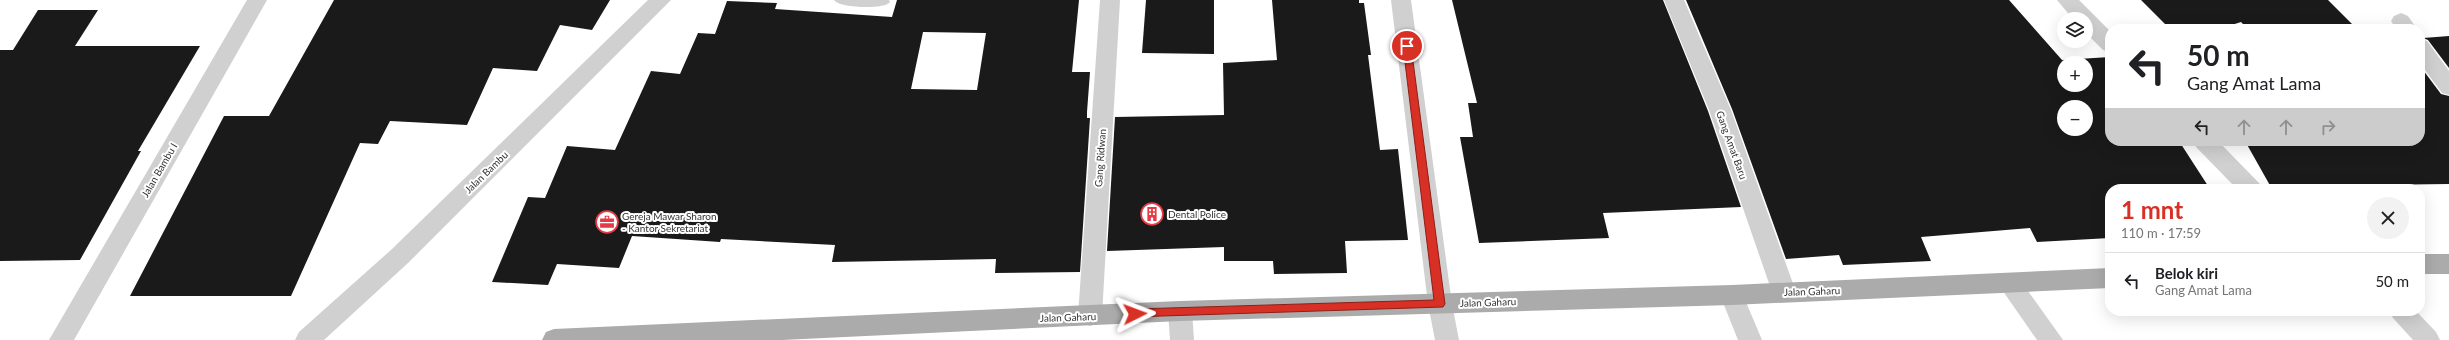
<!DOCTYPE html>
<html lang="id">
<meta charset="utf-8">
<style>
:root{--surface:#fff;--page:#f2f2f2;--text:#202124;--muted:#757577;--line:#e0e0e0;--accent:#d93025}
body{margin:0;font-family:Lato,sans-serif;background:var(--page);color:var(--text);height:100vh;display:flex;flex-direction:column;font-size:15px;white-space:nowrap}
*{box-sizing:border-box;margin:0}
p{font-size:13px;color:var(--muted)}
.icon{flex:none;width:22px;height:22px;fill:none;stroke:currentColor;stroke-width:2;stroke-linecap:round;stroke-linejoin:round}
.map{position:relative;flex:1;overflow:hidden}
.panel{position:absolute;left:2105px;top:184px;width:320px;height:132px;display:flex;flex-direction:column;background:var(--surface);border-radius:16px;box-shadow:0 4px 16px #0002}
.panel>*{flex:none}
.hud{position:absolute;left:2105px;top:24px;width:320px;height:122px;border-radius:16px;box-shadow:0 4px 16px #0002;background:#fff;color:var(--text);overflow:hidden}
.buttons{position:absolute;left:2057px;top:12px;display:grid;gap:8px}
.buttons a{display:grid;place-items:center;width:36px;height:36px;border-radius:50%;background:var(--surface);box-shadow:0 4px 16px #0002;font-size:20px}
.pin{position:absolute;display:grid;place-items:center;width:34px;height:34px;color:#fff;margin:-17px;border:2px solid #fff;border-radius:50%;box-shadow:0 1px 4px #0007}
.me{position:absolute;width:44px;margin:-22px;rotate:87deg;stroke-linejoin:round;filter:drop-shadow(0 0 3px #0008)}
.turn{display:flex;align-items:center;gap:14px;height:84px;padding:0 16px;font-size:18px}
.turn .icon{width:52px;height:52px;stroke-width:2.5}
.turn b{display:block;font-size:28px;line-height:34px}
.lanes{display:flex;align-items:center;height:38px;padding:0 16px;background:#0003;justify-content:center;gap:20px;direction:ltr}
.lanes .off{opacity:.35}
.round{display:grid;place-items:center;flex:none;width:42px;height:42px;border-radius:21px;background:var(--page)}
.summary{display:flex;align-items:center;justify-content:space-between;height:68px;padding:0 16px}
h1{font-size:24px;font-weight:700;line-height:30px;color:var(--accent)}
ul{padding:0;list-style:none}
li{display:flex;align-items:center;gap:12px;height:56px;padding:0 16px;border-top:1px solid var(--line)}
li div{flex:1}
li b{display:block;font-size:15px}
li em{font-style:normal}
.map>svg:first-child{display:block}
</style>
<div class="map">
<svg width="2449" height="340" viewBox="0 0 2449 340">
<rect width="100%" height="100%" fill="#fff"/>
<!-- building -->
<g fill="#1a1a1a" fill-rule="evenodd">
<path d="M334,0h276l-18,30 -32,-5 -23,46 -44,-3 -26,57 -77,-4 -12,23 -18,-1 -69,153h-161l94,-180h45z"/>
<path d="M897,0h182l-7,72h18l-3,40v6h3l-10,154 -85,1 1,-14 -164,3 3,-17 -114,-6 -1,3 -88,-6 -13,32 -62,-4 -9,21 -56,-3 36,-85 17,1 22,-52 48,4 36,-79 29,3 18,-41 17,1 12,-33 50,2 -2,6 117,8zM923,32l63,1 -9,57 -66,-1z"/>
<path d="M1146,0h68v54l-72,-1z"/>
<path d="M1272,0h87v3h5l7,52h-3l12,95 18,-1 10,91 -63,1 2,32 -73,1 -1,-13h-49v-14l-117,4 8,-134 109,-2 -1,-52 54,-3z"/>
<path d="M1452,0h211l45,111 33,96 -138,6 6,25 -130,5 -19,-106h13l-5,-34h9z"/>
<path d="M1686,0h323l53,60 48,-3v84h69l31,48h-100v49l-73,4 -7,-14 -109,9 10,24 -88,4 -4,-10 -53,4 -54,-150zM2064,63h22v22h-22zM2064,107h22v22h-22z"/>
<path d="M2141,0h187l29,29h-109l-7,-7 -22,7h-49z"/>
<path d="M38,10h60l-23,36h125l-62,105h3l-61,109 -80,1v-211h13z"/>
<path d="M2449,36v32l-21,-28 -5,-2z"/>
<path d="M2420,66l21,28 8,2v88l-80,1 2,4h-99l-27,-48h175z"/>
</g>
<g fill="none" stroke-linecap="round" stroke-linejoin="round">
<!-- service -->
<path fill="#d0d0d0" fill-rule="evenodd" d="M834,0h55l1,2c-5,8 -52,6 -56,-2z"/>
<!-- minor -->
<g fill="#d0d0d0" fill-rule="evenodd">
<path d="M247,0h20l-193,340h-25z"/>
<path d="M1100,0h20l-18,316 -4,7 -8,3 -8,-3 -4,-7z"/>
<path d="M1391,0h20l41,304 7,36h-24l-7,-36z"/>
<path d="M1664,0h20l47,110 65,182 -4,7 -8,3 -8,-3 -4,-7 -63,-182z"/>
<path d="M2057,0h22l31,31v21l-7,-2 -17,-17v-14h-13z"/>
<path d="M2401,13l7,3 9,13h-21l-5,-8 3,-5z"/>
<path d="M2420,39l7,2 22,30v24l-7,-2 -22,-30z"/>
<path d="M2193,141h25l41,42 3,6h-25l-41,-42z"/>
<path d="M2010,274l8,3 45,63h-26l-39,-56 4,-7z"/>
<path d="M1732,285l8,3 22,52h-24l-18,-45 4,-7z"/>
<path d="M1180,301l8,3 4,7 2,29h-24l-2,-29 4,-7z"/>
<path d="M2389,311h27l20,21 4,8h-27l-20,-22z"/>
</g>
<!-- tertiary -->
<path fill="#d0d0d0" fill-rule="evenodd" d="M648,0h23l-263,263 -84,77h-29l4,-8 93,-83z"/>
<!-- primary -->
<g fill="#ababab" fill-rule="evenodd">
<rect x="2420" y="254" width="29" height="20"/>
<path d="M2110,268v20l-378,17 -552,16 -398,19h-240l4,-8 8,-3 626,-28 552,-16z"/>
</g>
</g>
<!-- route -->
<path fill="#d93025" stroke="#8d1f18" d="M1407,42l4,4 34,258 -2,3 -312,10v-6l4,-2 299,-9 -31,-254z"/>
<!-- icons -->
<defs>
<g id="building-ring" transform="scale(1.15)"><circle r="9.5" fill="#fff" stroke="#e63946" stroke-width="1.5"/><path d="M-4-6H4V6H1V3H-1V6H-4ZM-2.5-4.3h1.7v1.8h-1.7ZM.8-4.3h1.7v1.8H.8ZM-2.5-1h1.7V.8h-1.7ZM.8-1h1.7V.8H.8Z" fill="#e63946"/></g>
<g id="office-ring" transform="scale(1.15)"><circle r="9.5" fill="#fff" stroke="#e63946" stroke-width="1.5"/><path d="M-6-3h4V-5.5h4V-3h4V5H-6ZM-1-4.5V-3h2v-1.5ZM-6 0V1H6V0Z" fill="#e63946"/></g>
</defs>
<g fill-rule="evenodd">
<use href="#building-ring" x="1152" y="214"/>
<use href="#office-ring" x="607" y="222"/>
</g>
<g text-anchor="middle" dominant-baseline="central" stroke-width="4" stroke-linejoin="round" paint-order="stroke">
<!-- street labels -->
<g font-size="10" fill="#333" stroke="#fff">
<text transform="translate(1732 145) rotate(70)">Gang Amat Baru</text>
<text transform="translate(1100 158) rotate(-86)">Gang Ridwan</text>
<text transform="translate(159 170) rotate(-60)">Jalan Bambu I</text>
<text transform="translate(486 172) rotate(-44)">Jalan Bambu</text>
<text transform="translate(1812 291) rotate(-2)">Jalan Gaharu</text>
<text transform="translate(1488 302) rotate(-2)">Jalan Gaharu</text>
<text transform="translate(1068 317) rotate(-2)">Jalan Gaharu</text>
</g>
<!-- poi labels -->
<g font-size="10" fill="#333" stroke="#fff" text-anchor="start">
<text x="1168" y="214">Dental Police</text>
<text x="622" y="216">Gereja Mawar Sharon<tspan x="622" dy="12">- Kantor Sekretariat</tspan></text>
</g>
</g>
</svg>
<div class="buttons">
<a><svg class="icon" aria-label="layers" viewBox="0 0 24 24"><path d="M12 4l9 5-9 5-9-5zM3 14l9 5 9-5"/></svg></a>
<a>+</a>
<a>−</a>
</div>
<div class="pin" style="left:1407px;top:46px;background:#d93025"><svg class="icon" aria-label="arrive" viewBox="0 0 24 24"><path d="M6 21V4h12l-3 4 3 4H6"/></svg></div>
<svg class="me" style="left:1135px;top:314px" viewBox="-20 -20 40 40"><path d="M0-17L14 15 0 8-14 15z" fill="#d93025" stroke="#fff" stroke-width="4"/></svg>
<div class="hud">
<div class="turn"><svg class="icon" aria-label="left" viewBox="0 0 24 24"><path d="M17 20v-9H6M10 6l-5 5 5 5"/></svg><div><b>50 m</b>Gang Amat Lama</div></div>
<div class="lanes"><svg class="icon" aria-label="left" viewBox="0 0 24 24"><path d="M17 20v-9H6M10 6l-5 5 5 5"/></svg><svg class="icon off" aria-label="ahead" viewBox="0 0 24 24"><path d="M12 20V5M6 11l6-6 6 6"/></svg><svg class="icon off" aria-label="ahead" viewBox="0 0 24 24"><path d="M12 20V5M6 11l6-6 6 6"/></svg><svg class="icon off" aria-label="right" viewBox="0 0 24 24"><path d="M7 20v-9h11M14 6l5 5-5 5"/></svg></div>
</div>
<section class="panel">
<div class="summary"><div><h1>1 mnt</h1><p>110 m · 17:59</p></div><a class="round"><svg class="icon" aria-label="close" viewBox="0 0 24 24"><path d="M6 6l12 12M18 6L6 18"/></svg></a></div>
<ul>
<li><svg class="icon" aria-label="left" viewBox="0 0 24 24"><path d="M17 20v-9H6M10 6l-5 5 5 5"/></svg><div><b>Belok kiri</b><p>Gang Amat Lama</p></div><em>50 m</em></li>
</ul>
</section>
</div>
